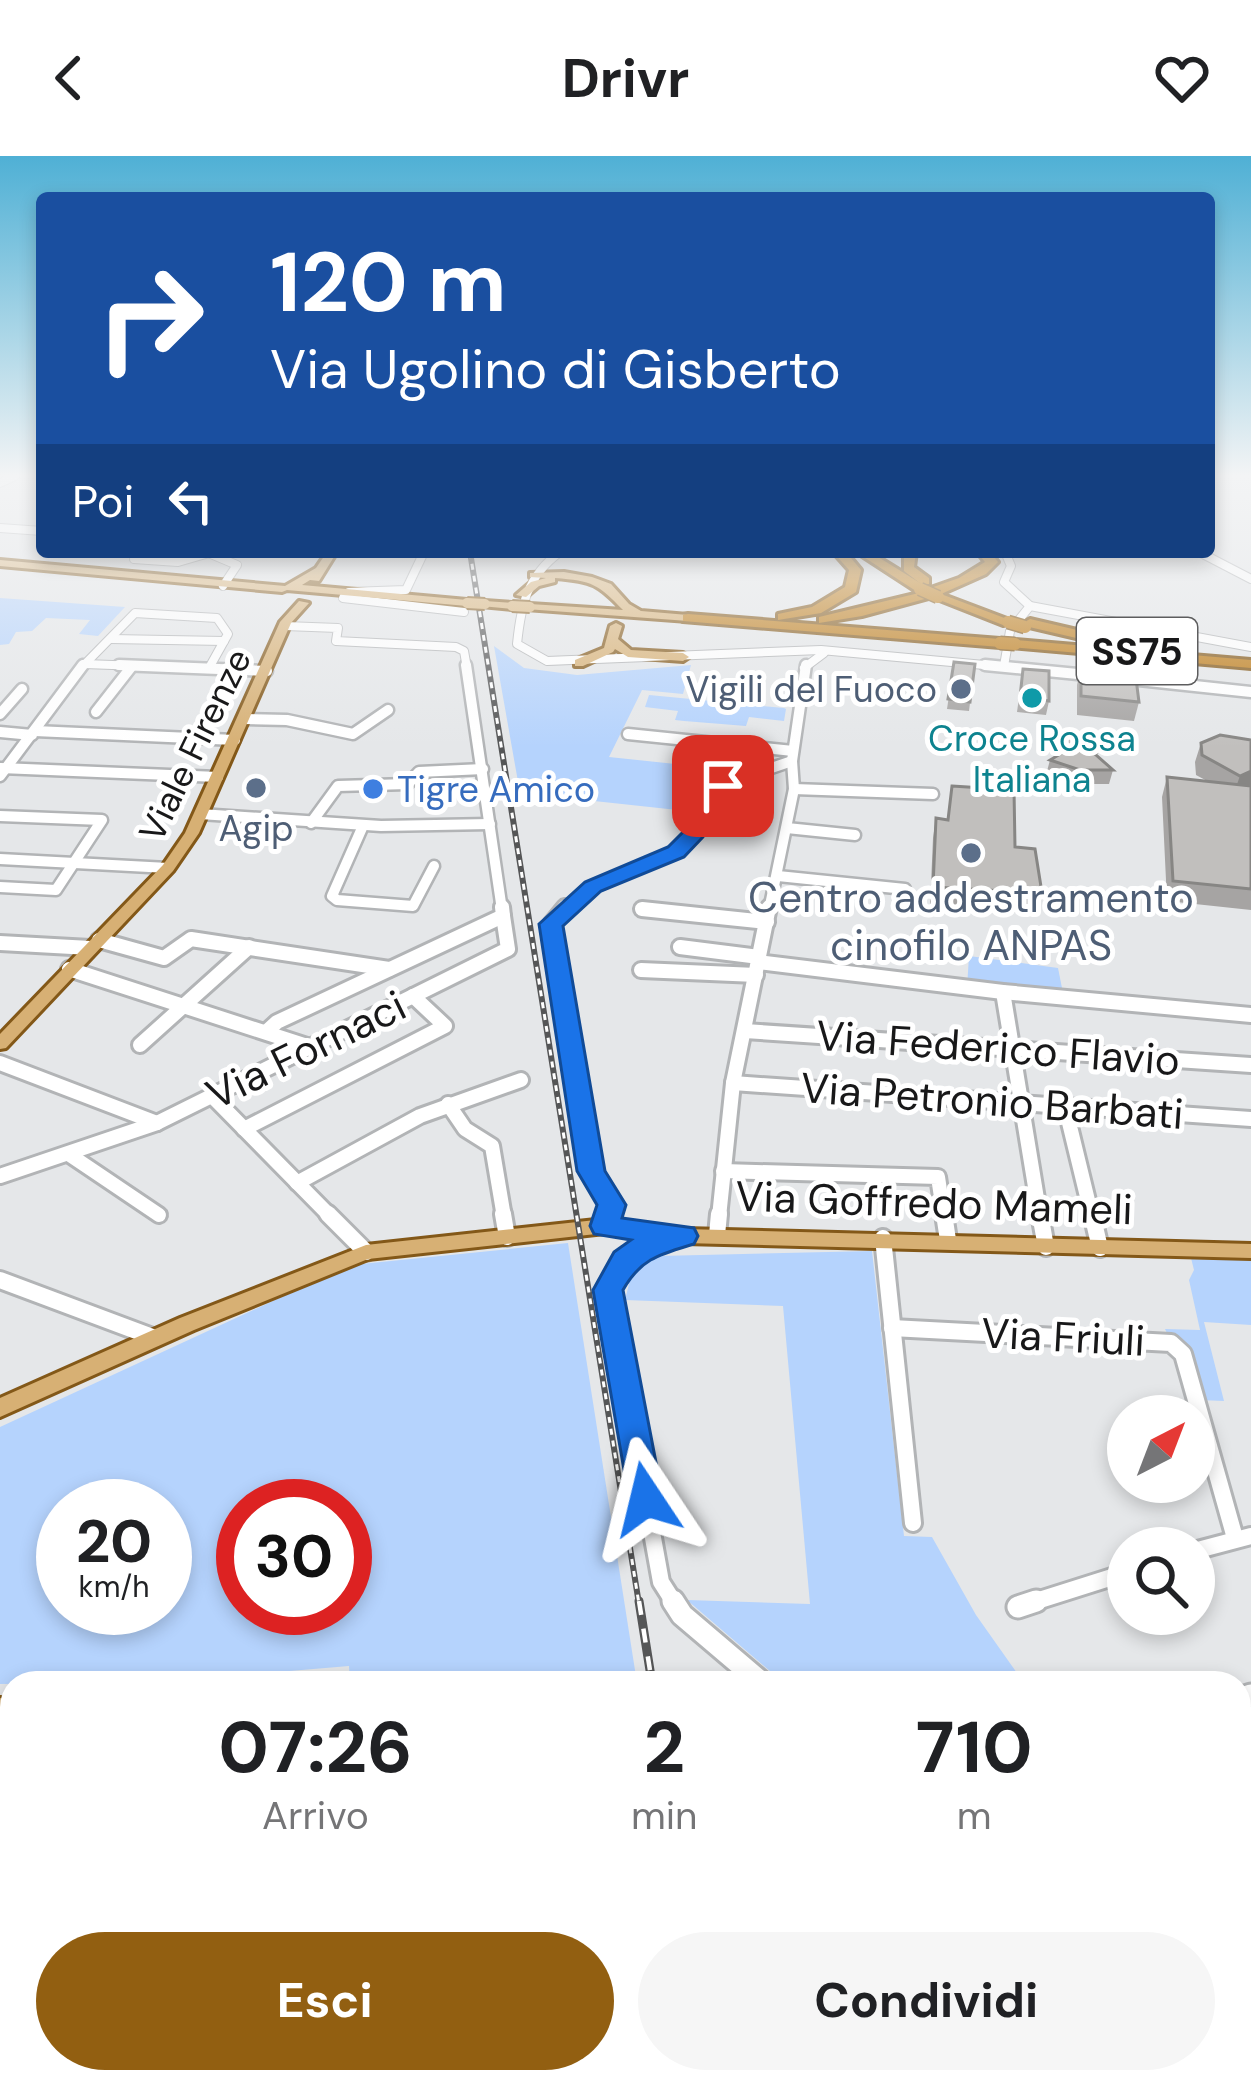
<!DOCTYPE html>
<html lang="it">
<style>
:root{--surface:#fff;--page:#f6f6f6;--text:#202124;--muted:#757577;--accent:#925f11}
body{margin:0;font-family:"DM Sans",sans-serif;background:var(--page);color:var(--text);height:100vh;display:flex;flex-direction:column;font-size:45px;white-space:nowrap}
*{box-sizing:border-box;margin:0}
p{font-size:39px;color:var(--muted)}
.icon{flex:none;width:66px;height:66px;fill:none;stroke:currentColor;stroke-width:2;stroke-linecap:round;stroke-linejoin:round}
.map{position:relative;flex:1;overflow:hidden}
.side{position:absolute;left:0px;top:1515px;width:1251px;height:423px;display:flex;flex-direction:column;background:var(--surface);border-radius:36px 36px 0 0;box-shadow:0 6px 18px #0003}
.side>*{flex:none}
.guide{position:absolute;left:36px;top:36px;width:1179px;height:366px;border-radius:12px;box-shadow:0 6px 18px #0003;background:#1a4fa0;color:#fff;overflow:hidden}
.needle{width:78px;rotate:42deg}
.tools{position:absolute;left:1107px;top:1239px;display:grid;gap:24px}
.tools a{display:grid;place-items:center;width:108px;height:108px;border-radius:50%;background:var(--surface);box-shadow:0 6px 18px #0003;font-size:60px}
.speed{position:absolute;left:36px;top:1323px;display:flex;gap:24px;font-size:60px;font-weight:700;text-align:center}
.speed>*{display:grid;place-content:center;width:156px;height:156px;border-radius:50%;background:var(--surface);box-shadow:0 6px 18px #0003;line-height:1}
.speed small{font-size:30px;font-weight:400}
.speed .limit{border:18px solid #d22;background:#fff;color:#111}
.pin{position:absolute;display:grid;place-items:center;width:102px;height:102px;color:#fff;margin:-51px;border-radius:24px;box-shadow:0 6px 18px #0006}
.me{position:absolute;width:132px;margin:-66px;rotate:350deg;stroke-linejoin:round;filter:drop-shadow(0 0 9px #0008)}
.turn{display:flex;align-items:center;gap:42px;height:252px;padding:0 36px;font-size:54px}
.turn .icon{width:156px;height:156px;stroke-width:2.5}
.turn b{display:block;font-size:84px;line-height:102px}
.then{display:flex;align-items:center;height:114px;padding:0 36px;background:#0003;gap:24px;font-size:45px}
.eta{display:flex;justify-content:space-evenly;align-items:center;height:204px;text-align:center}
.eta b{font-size:72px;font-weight:700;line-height:84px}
.action{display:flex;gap:24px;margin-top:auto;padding:24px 36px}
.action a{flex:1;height:138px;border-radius:72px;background:var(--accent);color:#fff;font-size:48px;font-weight:700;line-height:138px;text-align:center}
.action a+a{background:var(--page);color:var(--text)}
header{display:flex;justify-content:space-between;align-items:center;height:156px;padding:0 36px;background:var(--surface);font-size:54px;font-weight:700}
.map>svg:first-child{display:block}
</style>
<header><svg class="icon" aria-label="back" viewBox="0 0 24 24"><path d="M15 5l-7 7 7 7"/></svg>Drivr<svg class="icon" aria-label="heart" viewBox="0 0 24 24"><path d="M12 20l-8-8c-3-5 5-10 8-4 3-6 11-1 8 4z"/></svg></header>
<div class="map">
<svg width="1251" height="1937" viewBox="0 0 1251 1937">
<rect width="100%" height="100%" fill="#e5e7e9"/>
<!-- green -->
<g fill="#b5d3fd" fill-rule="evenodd">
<path d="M0,442l125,9 -27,29 -19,-2 11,-14 -44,-2 -14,13 -16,1 -7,12 -9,1z"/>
<path d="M494,490l30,22 53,7 114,-10 -8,29 -41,-4 -33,67 114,12 -27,43 -176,-19z"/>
<path d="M649,539l135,13 2,1 -2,12 -35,-4 -3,9 -62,-5 -9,-1 3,-9 -33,-4z"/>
<path d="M969,800l89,12 6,30 -97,-10z"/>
<path d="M568,1087l69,440h-287l-1,-17 -204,17 -145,1v-257l351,-162zM63,1350h102v102h-102zM243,1350h102v102h-102z"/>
<path d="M872,1095l32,285 28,1 44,78 48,68h-240l-97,-83 123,4 -27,-298 -158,-6 8,-32 26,-12z"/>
<path d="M1190,1098l61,4v67l-47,-3 20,79 -24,-1 -35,-71 35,1 -11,-50 5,-10z"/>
</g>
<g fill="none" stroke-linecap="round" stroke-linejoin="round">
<!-- river -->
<g fill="#09aab8" fill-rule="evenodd">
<path d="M0,1642l12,1v32l-12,-1z"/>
<path d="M1009,1926h52l5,11h-52z"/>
</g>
<!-- minor-far4 casing -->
<g stroke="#b2b4b6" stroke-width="10">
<g id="minor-far4">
<path d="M0,327l15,-7"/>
<path d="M0,372l42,3"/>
<path d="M206,396l31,13 -14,21"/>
<path d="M560,396c-33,24 -39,53 -43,92l30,17 274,-11 196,18"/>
<path d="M1005,396l6,14 -7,16 26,24"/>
<path d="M1199,396l52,27"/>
<path d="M134,403l44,3 31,-9"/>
<path d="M349,436l57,-2 18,-38"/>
<path d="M345,438l-2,4 121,14"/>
<path d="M1030,450l221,41"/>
<path d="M285,470l53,2 -2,13 120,6 8,4 3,17"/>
<path d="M111,483l113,2"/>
<path d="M84,508l114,4"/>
<path d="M1004,510l6,-35 20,-25"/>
<path d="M81,512l54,-55 82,5 11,16 -19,34"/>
<path d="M804,512l20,-15"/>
</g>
</g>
<!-- minor-far3 casing -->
<g stroke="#b2b4b6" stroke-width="15">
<g id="minor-far3">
<path d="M119,509l148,6"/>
<path d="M466,509l36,245"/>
<path d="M985,509l113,11"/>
<path d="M1120,522l131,14"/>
<path d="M96,556l36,-46"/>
<path d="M0,558l22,-25"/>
<path d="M245,563l42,1 66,14 35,-24"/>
<path d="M35,575l200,9"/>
<path d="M0,576l32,3"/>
<path d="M628,578l165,17"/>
<path d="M1,612l217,9"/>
<path d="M0,620l83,-111"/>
<path d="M794,633l139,5"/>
<path d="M200,658l181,12 109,-2"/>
<path d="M0,660l102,4 -46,70 -56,-3"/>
<path d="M311,667l27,-37 70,-2 11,-12 64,-3"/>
<path d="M362,672l-30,68 5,4 76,6 21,-40"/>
<path d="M787,672l68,7"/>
<path d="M0,703l168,9"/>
<path d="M778,720l127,13"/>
<path d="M642,753l13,1"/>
<path d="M562,754l33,-23 85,-38 30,-51 20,-16 62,-21"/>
<path d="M769,754l25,-121 -2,-28 14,-96"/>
</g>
</g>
<!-- minor-far2 casing -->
<g stroke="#b2b4b6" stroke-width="20">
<g id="minor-far2">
<path d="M565,751l-14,17 40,247 20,34 -3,12"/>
<path d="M642,753l125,13"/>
<path d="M99,784l65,18 27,-19 198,30"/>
<path d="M0,787l90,5"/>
<path d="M680,791l79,10"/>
<path d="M758,806l245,30 248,23"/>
<path d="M69,813l241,78"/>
<path d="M641,814l115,5"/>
<path d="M1003,836l37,225"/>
<path d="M745,875l506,34"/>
<path d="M266,876l11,-10 226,-106 -1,-9"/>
<path d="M140,889l109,-98"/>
<path d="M0,907l157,60"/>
<path d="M733,927l518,36"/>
<path d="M212,940l119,121"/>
<path d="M448,948l17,25 27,17 12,71"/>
<path d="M1065,950l27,111"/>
<path d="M244,973l201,-103 -32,-30"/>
<path d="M70,999l89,60"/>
<path d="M723,1015l215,6 6,40"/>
<path d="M0,1020l157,-53 351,-174 -5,-33"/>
<path d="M297,1027l123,-67 101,-36"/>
<path d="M719,1061l14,-134 36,-176"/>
</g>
</g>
<!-- minor-far1 casing -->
<g stroke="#b2b4b6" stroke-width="22">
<g id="minor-far1">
<path d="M328,1058l38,38"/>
<path d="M503,1058l4,23"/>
<path d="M944,1058l4,26"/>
<path d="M1040,1058l6,33"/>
<path d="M1092,1058l8,34"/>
<path d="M605,1070l4,-12"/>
<path d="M717,1079l2,-21"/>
<path d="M883,1082l30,285"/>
<path d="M0,1124l155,58"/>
<path d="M892,1172l279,15 12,11 52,184"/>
<path d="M1194,1395l57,-15"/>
<path d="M675,1448l-14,-22 -53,-292 28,-37 43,-16"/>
<path d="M1027,1448l101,-32"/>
</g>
</g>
<!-- minor casing -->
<g stroke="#b2b4b6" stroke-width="27">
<g id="minor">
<path d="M673,1445l9,14 80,68"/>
<path d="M1018,1451l18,-6"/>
<path d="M1239,1543l12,-4"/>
<path d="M1239,1761l12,47"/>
<path d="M0,1818l12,5"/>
<path d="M498,1926v11"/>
<path d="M758,1926l24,11"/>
<path d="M849,1926l19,11"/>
<path d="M1182,1926l22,11"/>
</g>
</g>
<!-- major casing -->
<g stroke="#835818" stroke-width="6">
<g id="major">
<path d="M327,396h10l-18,29 -9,-1 -8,5 165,15 6,3 -6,3 -180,-16 -5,2 -282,-26v-6l285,26 31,-18z"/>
<path d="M564,416l28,5 19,7 18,20 12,7 47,4 6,3 -6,3 -162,-12v-4l4,-1 93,6c-25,-26 -30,-29 -68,-32v4l-16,4 -13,11 -10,-2 15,-13 15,-4 -16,-1v-4z"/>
<path d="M299,445l10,2 -18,20 -92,210 -26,38 -167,177 -6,1v-15l163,-169 22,-32 95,-211z"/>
<path d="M485,445l27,2 6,3 -6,3 -31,-3v-4z"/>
<path d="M616,467l6,3 -4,13 13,11 52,3 6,4 -6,4 -55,-4 -13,-8 -2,3 -30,14h-8v-6l29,-12 6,-22z"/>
<path d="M605,1063l79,10 567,15v14l-567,-15 -79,-10 -237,26 -174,71 -194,87v-19l180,-80 186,-73z"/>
<path d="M0,1542l12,3v26l-12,-3z"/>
<path d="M0,1706l12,4v28l-12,-4z"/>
<path d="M150,1926h30l3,11h-30z"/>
<path d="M453,1926h30l2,11h-30z"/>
<path d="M770,1926h40l4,11h-40z"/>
</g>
</g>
<!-- highway casing -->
<g stroke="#835818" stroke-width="6">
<g id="highway">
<path d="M833,396h13l15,18 -5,22 -35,21 -43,7v-6l34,-7 33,-20 4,-17z"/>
<path d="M856,396h14l55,34v4l34,-12 26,-16 -8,-10h13l8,10 -12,12 -45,20 74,28 -12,3 -71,-28 -70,19 -43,7v-6l100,-24z"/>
<path d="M904,396h12l-2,15 15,11v6h-8l-17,-13z"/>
<path d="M688,458l312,25 7,4 -7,4 -317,-26v-6z"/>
<path d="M1030,463l77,18 2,3 -7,4 -77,-18 -2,-3z"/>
<path d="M1015,484l236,20v8l-241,-21 -2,-3z"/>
</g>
</g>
<!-- minor-far4 -->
<use href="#minor-far4" stroke="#fff" stroke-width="8"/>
<!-- minor-far3 -->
<use href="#minor-far3" stroke="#fff" stroke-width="10"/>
<!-- minor-far2 -->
<use href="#minor-far2" stroke="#fff" stroke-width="14"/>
<!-- minor-far1 -->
<use href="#minor-far1" stroke="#fff" stroke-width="16"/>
<!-- minor -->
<use href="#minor" stroke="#fff" stroke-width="21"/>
<!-- major -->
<use href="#major" fill="#d7b074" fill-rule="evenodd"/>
<!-- highway -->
<use href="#highway" fill="#bd7b17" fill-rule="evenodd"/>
<!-- rail-far1 casing -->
<g stroke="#555657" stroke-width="6">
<path id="rail-far1" d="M470,396l169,1052"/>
</g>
<!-- rail casing -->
<g stroke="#555657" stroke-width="9">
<g id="rail">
<path d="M639,1445l13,82"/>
<path d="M719,1926l2,11"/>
</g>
</g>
<!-- rail-far1 -->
<use href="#rail-far1" stroke="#fff" stroke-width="3" stroke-dasharray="6" stroke-linecap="butt"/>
<!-- rail -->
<use href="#rail" stroke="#fff" stroke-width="4.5" stroke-dasharray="14" stroke-linecap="butt"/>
<!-- major-bridge casing -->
<g stroke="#835818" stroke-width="14" stroke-linecap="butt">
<g id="major-bridge">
<path d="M467,447l18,1"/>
<path d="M512,450l18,1"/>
</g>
</g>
<!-- highway-bridge casing -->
<g stroke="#835818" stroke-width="15" stroke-linecap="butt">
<g id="highway-bridge">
<path d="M920,433l18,8"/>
<path d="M1008,466l17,5"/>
<path d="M1000,487l15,1"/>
</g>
</g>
<!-- major-bridge -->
<use href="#major-bridge" stroke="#d7b074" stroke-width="10"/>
<!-- highway-bridge -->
<use href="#highway-bridge" stroke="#bd7b17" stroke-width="12"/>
</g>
<!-- wall -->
<g fill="#a6a4a3">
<path d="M954,506l21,2 -6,47 -22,-2z"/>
<path d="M1081,510l58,36 -5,19 -57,-6v-30z"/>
<path d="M1023,513l26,32 -3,14 -29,-3z"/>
<path d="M1063,580l38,23 12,11 -4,14h-33l-30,-9 4,-15 8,-5z"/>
<path d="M1251,584v170l-84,-9 -5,-104 5,-20 42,5 -13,-7 -1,-13 6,-19z"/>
<path d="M952,630l63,61 27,46 -4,21 -108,-7 3,-69 3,-20 11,2z"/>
</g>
<!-- shaded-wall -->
<path fill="#878684" d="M1251,615v17l-18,7 7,-19z"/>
<!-- building -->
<g fill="#c1bfbd" stroke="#878684" stroke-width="3">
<path d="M954,506l21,2 -5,38 -22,-3z"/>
<path d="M1081,510l54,5 4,31 -58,-6z"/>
<path d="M1023,513l26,2v30l-29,-4z"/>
<path d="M1087,577l16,8v6l-8,7 18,16h-33l-30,-10 17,-10 -6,-8 2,-6z"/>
<path d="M1220,579l31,5v31l-11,5 -38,-21 -1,-12z"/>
<path d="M1167,621l84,9v103l-78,-8z"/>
<path d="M952,630l62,4 1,57 20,2 7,44 -109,-6 3,-69 12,2z"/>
</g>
<!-- sky -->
<linearGradient id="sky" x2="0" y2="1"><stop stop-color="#4fb0d5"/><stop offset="0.54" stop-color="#f3f4f5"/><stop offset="1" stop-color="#f3f4f5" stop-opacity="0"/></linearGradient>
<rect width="1251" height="591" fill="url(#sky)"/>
<!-- route -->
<path fill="#1a73e8" stroke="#114b97" stroke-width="3" d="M723,624l11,6 -13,11 -18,40 -19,20 -83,34 -38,35 42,245 21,34 -4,13 72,10 4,8 -4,8c-33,10 -53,14 -71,46l40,209 -5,10 -12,5 -12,-5 -5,-10 -36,-209 21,-38 17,-12 -37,-6 -4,-8 7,-21 -20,-34 -38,-247 46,-42 83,-35 17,-17 20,-41z"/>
<!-- markers -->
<g fill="#5c6f8a" stroke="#fff" stroke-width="4.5">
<circle cx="961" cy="533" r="12"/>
<circle cx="256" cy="632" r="12"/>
<circle cx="971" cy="697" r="12"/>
</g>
<circle fill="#0f9aa8" stroke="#fff" stroke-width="4.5" cx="1032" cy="542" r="12"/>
<circle fill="#3f7fe0" stroke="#fff" stroke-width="4.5" cx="373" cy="633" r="12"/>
<g text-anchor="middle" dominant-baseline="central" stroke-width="10" stroke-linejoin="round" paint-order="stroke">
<!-- far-service labels -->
<g font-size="36" fill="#4e5e75" stroke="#fff" text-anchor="end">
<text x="937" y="533">Vigili del Fuoco</text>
<text x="256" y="672" text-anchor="middle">Agip</text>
</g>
<!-- far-culture labels -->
<g font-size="36" fill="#0d838f" stroke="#fff">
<text x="1032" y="582">Croce Rossa<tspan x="1032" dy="41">Italiana</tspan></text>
</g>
<!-- far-street labels -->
<g font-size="36" fill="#181819" stroke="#fff">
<text transform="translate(195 589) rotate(-64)">Viale Firenze</text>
</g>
<!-- far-shop labels -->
<g font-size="36" fill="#366cbe" stroke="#fff" text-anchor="start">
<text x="397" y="633">Tigre Amico</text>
</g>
<!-- shield labels -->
<rect fill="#fff" stroke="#5d5d5e" stroke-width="3" x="1077" y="462" width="120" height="66" rx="9"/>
<g font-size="39" font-weight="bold" fill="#181819">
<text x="1137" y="495">SS75</text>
</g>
<!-- service labels -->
<g font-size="42" fill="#4e5e75" stroke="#fff">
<text x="971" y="741">Centro addestramento<tspan x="971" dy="48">cinofilo ANPAS</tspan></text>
</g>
<!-- street labels -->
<g font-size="42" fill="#181819" stroke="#fff">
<text transform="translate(998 892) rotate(4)">Via Federico Flavio</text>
<text transform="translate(306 894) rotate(-26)">Via Fornaci</text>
<text transform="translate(992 945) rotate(4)">Via Petronio Barbati</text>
<text transform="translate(934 1047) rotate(2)">Via Goffredo Mameli</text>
<text transform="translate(1063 1181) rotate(3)">Via Friuli</text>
</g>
</g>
</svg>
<div class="tools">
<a><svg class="needle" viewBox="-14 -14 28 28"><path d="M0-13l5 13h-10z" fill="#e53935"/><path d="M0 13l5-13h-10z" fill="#757577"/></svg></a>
<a><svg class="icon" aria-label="search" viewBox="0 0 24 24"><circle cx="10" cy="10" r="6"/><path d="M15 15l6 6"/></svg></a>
</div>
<div class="speed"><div>20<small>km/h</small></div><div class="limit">30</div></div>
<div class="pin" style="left:723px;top:630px;background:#d93025"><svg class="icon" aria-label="arrive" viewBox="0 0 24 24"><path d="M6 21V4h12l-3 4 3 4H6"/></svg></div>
<svg class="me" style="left:646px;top:1343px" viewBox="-20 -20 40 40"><path d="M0-17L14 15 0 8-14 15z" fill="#1a73e8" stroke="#fff" stroke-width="4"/></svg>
<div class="guide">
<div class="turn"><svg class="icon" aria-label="right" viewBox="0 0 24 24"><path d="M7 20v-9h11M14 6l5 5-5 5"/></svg><div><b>120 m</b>Via Ugolino di Gisberto</div></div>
<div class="then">Poi<svg class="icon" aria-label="left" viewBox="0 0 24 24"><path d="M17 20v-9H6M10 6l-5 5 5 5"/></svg></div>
</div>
<section class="side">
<div class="eta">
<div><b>07:26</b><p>Arrivo</p></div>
<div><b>2</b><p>min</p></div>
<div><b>710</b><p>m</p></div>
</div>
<div class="action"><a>Esci</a><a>Condividi</a></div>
</section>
</div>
